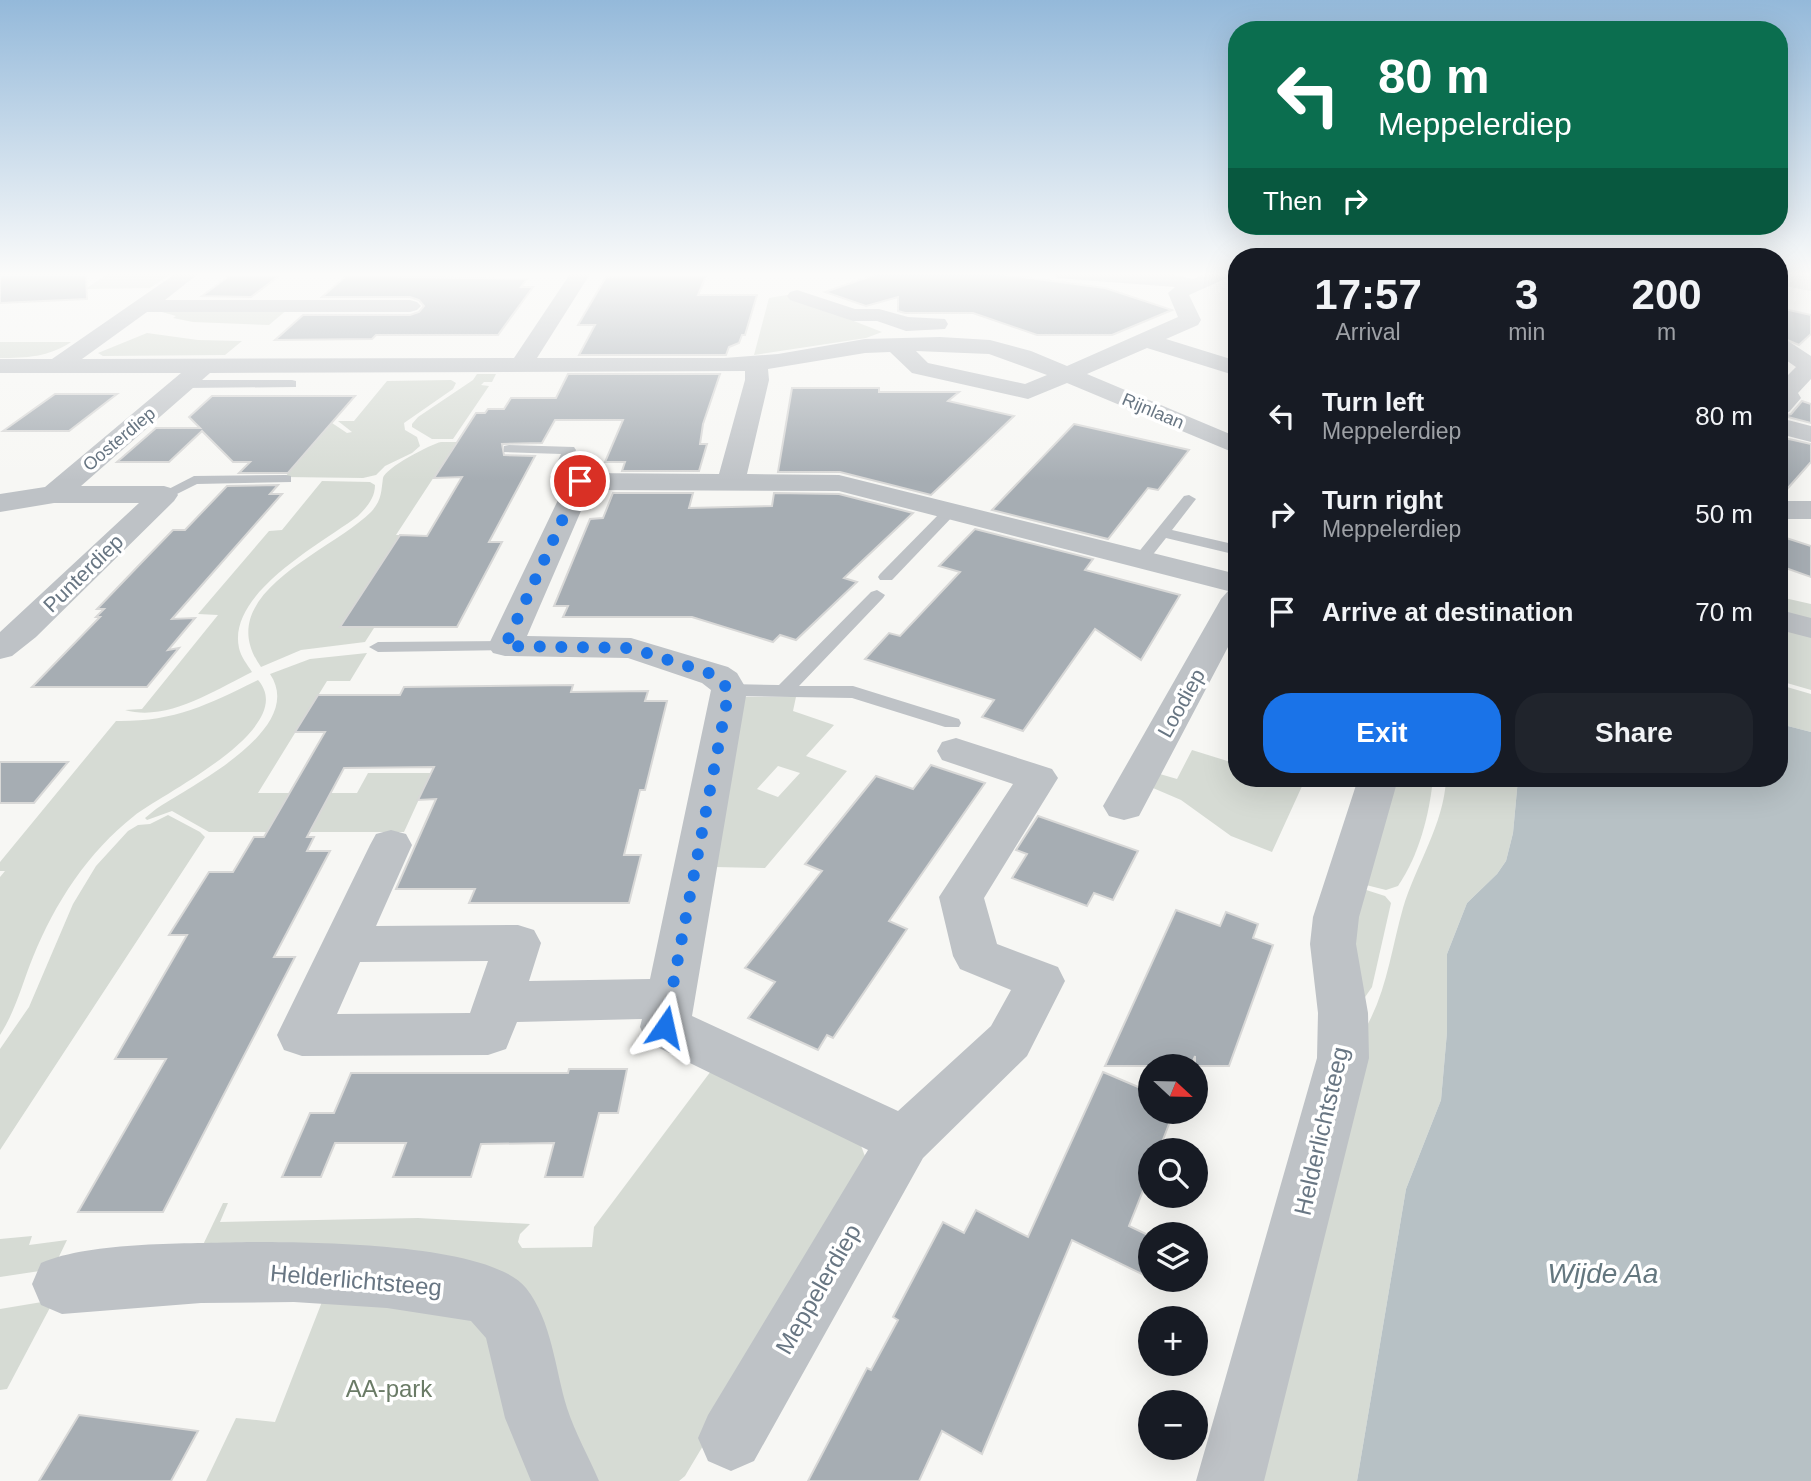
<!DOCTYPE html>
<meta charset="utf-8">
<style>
:root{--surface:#171b24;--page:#20242c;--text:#f1f3f6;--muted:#9ea1a6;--accent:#1a73e8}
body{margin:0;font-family:Helvetica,sans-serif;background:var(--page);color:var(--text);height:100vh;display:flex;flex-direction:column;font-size:26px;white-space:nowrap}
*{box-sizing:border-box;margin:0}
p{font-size:23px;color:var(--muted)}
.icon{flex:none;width:38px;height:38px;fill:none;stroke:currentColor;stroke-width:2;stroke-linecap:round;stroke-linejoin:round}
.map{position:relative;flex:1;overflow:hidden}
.panel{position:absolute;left:1228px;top:248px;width:560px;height:539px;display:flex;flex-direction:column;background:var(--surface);border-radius:28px;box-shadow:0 7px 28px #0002}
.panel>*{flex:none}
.top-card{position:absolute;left:1228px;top:21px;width:560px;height:214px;border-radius:28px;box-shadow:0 7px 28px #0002;background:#0b6e4f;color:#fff;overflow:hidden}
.needle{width:46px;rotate:112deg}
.buttons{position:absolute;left:1138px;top:1054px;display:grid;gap:14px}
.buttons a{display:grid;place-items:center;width:70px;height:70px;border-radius:50%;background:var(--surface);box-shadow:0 7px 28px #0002;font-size:35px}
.pin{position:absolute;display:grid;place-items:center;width:60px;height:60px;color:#fff;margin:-30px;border:4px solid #fff;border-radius:50%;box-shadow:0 2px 7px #0007}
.me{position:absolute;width:77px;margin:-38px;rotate:11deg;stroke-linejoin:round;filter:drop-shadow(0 0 5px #0008)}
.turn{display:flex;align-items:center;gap:24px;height:147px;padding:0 35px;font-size:32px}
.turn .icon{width:91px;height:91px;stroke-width:2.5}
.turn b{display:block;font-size:49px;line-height:60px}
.then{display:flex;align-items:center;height:66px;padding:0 35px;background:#0003;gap:14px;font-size:26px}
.eta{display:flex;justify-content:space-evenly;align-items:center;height:119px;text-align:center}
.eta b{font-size:42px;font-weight:800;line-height:49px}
.cta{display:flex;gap:14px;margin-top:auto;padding:14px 35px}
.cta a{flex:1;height:80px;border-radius:28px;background:var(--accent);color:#fff;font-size:28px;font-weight:800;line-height:80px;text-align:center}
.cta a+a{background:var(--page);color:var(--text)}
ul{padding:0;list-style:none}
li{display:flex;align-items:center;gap:21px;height:98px;padding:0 35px}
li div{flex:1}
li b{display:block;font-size:26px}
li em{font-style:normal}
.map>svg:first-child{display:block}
</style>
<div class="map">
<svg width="1811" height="1481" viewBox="0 0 1811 1481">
<rect width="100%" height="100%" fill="#f7f7f4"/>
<!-- green -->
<g fill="#d6dbd4" fill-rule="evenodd">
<path d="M108,274h63l-21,14 -65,1z"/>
<path d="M1780,274h31v17l-31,-6z"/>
<path d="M787,295l95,37 -16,6 -112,17 15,-57z"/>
<path d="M288,309l-19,16 -76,-3 -20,-4 3,-2 -21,-6z"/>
<path d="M147,333l51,7 44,1 -17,14 -122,1 -5,-3z"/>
<path d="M0,342h71c-22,15 -45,16 -71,16z"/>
<path d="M477,374h19l-4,8h-8l-3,3 8,1 -36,53h-21l-20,-12v-3l6,-7 55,-37z"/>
<path d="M451,380l5,3 -3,6 -49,34 1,7 12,7 3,9 -8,7 -27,13 -9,9 -13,3 -78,-1 47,-54 15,10 5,-1 -14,-11h16l33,-40z"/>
<path d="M441,442h40l-7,12h-25l-53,81h8l-60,92 30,1 -9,14 -64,8 -40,17c-52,-73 70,-115 110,-155 11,-12 10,-20 12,-34 2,-10 48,-34 58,-36z"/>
<path d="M322,481l48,1 5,3c0,13 -8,22 -17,31 -37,28 -131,77 -119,132 2,9 8,16 13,24 -37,18 -84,50 -127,38l17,-1 76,-94 -20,-1 71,-83 13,-1z"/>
<path d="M1780,597l31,7v15l-31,-8z"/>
<path d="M1780,628l31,8v54l-31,-9z"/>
<path d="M367,653l-17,28h-23l-69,112h99l11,-20h63l-27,59h-195l-37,-21 -25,9 -2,-2 11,-9c36,-24 151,-80 114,-135l40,-15z"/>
<path d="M258,680c42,48 -95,113 -124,136 -46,36 -79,87 -101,141 -11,27 -17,53 -33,78v-158l5,-6h-5v-9l116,-141c57,1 92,-16 142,-41z"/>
<path d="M1780,685l31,9v38l-31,-8z"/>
<path d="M743,697h53l-3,14 41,14 -28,31 41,15 -82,97 -51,-1zM778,766l22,7 -22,24 -21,-8z"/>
<path d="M1192,750l45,14v15h48l18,5 -31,68 -41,-16 -50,-36 -35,-15 7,-13 24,7z"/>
<path d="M1393,779h40c-4,37 -14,76 -35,107l-12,4 -24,-6z"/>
<path d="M1446,779h72l-5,54 -7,28 -9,13 -30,29 -20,51v78l-6,68 -35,89 -49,292h-105l112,-450c23,-39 27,-81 39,-123 13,-43 41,-84 43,-129z"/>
<path d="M168,815l32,17 5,5 -205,313v-101l29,-42 44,-103 23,-38 32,-35 10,-6 12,-1z"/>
<path d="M1360,888l25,8 6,7 -19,84 -11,16 -11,-18z"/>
<path d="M714,1067l146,76 6,16 -4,20 -177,297 -6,5h-91l-54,-161 -333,-71 22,-46h5l-8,19 198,-4 112,6 -10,10 -2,8 4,6 70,-1 2,-20z"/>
<path d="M32,1236l-3,9 38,-5 -14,29 -53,8v-38z"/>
<path d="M327,1289l156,27 53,165h-330l30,-63 39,4z"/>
<path d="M54,1300l-47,89 -7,1v-81z"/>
</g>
<!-- water -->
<path fill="#b7c1c5" d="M1780,724l31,8v749h-454l49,-292 35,-89 6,-68v-78l20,-51 30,-29 9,-13 7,-28 5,-54h262z"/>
<!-- building -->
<g fill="#a6adb3" stroke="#d8d8d7" stroke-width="2">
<path d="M877,274h123l105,14 67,22 -60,25h-75l-64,-22h-68l-7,-2v-14l-32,9 -41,-14z"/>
<path d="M0,275h86l1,24 -87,4z"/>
<path d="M229,276h50l-28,21 -49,-1z"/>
<path d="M346,276l181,3 -6,8h12l-35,48h-122l-4,4 -97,1 28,-25h107l9,-3 5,-6 -5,-6 -9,-3h-88z"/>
<path d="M706,276l-8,19h59l-12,40h-3l-3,8 -10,4 -3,8h-147l16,-30h-17l28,-48z"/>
<path d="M1780,308l31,7v19l-12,11 -19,-8z"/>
<path d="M568,374h152l-17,50 -3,20h7l-8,27h-77l3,-9h-20l18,-42h-68l-13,23 -40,1 2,11 31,1 -46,86h13l-45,85h-117l60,-92 27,1 35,-59 -28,1 42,-65h9l3,-4h16l7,-11h45z"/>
<path d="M792,388h87v4h80l-11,9 66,15 -83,79 -91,-23h-62z"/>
<path d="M55,394h62l-48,37h-66z"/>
<path d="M212,396h143l-67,77h-49l11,-11h-17l-31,-31 -33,31h-52l39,-34h44l-11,-11z"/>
<path d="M1802,401l9,3v19l-27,-7 7,-2z"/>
<path d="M1074,424l115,26 -31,40 -10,-2 -40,51 -116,-29z"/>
<path d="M1780,437l31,7v18l-31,35z"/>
<path d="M278,485l-8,9h12l-110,125 23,-1 -27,32 11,-2 -32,39h-115l68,-70h-4l8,-8h-7l46,-48 30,-31h12l42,-44z"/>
<path d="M613,493h80l-4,15 83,-2 2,-13 65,1 74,19 -69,65 13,4 -61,58 -16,-5 -7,7 -81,-25h-129l5,-11h-14l36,-87 13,-1z"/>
<path d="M975,529l118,30 -8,11 95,25 -39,65 -46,-31 -72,102 -41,-14 12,-17 -129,-41 24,-26 11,3 60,-64 -21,-6z"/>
<path d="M1780,536l31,10v31l-31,-11z"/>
<path d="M573,685l-2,7 77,-1 -3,10h22l-22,89h-5l-16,65h17l-12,48h-160l6,-14h-79l40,-90 -18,1 16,-33 -90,1 -37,69h7l-7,14h23l-56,106h21l-132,255h-85l88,-153h-51l72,-124h-18l40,-63h24l21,-35h10l61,-105h-30l23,-37h82l4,-8z"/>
<path d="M0,762h68l-34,41h-34z"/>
<path d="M931,765l54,18 -96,138 18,8 -74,109 -6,-3 -9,15 -70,-32 27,-36 -30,-14 77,-97 -17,-7 71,-88 37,13z"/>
<path d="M1038,816l100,35 -25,49 -19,-7 -7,13 -75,-28 15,-24 -11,-4z"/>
<path d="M1176,910l44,16 6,-14 32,12 -5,14 20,7 -44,121h-34v-10l-4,10h-86z"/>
<path d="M569,1069h58l-9,44h-19l-16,64h-38l9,-34 -73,1 -10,33h-78l13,-34h-71l-14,34h-39l28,-64h24l17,-40h217z"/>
<path d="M1103,1072l47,20v19h24l-15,39h-9v23l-21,53 21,10v42l-78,-38 -90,214 -40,-23 -23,50h-111l59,-113 4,2 27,-50 -5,-3 50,-95 21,11 12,-23 52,27z"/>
<path d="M79,1415l119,16 -27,50h-132z"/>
</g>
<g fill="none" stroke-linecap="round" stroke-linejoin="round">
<!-- lane -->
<g fill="#bec2c6" fill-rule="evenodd">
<path d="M292,380l4,1v6l-112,1 -6,-4 6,-4z"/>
<path d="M509,445l65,2 2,3 -11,24 20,4 2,3 -7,4 -28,-5 -2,-3 11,-23 -57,-2v-6z"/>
<path d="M286,475l5,1v6l-94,2 -28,14h-10l-2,-3 37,-19z"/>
<path d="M1189,495l7,4 -24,31 65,15v10l-71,-17 -19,24h-12l-2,-3 51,-63z"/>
<path d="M950,507l7,4 -2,3 -63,66h-12l-2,-3 2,-3 65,-66z"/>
<path d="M877,590l8,5 -2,3 -84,88h54l106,33 2,4 -2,4h-14l-93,-29 -123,-2 -9,-6 9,-6 50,1 92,-93z"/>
<path d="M505,641l9,5 -3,4 -133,2 -9,-5 9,-5z"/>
</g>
<!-- street -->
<g fill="#bec2c6" fill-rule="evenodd">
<path d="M175,274h23l-33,26h245l7,2 4,4 -4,4 -7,2h-263l-65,47 432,-1 56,-84h20l-53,84h187l54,-4 87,-15 75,-2 50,3 41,11 36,15 111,-49 -10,-24 7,-6 -118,-9 -3,-4h115l24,5 11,-5h26l-3,4 -38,17 12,25 -3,5 -32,14 71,22v15l-90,-28 -60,26 150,63v17l-170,-71 -39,16 -116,-26 -22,-21 -25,1 -97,16 1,11 -22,94 92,1 398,99v56l-98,186 -15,4 -15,-4 -6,-10 118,-207 7,-8 -389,-100 -249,-1 -63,146 104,2 97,29 9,6 10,17 -55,326 206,95 93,-85 20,-36 -51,-21 -7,-13 -14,-59 74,-113 -71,-24 -5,-9 5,-9 14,-4 96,31 6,9 -74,120 13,46 61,23 7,14 -38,75 -104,102 -169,303 -23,10 -23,-10 -10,-23 10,-23 160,-265 -221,-108 -7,-15 2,-8 -125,3 -11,27 -18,6 -186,1 -18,-6 -7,-15 93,-190 6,-11 15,-4 15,4 6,11 -36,81 142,-1 16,5 7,13 -12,38 121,-2 61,-289 -9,-7 -74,-25 -123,-2 -12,-3 -5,-7 82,-171 10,-2 139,1 26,-94v-9l-535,2 -129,113h83l10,3 4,6 -4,6 -138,136 -24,19 -12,3v-27l139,-129h-85l-54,9v-18l45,-7 136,-114h-181v-14h52zM916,351l73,3 58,21 -22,9 -97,-21zM488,961l-18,52 -133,1 23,-52z"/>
<path d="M797,290l58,19h24l29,8 37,2 3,5 -3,5 -39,2 -29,-10h-24l-63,-21 -3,-4 3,-4z"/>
<path d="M1780,339l8,2 23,15v23l-13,14 3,5 -12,14 -9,3v-32l16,-16 -16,-11z"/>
<path d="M1780,418l31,8v16l-31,-8z"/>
<rect x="1780" y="501" width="31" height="18"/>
<path d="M1780,610l31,8v20l-31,-8z"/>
<path d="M1358,779h40l-39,138 -3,27 12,69 1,45 -105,423h-68l121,-423 1,-45 -8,-69 3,-27z"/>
<path d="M247,1242c59,0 242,0 279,46 26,33 29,81 41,120 8,25 22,49 32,73h-68l-26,-63 -19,-80 -15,-17 -84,-13 -93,-6 -93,1 -139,11 -21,-9 -9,-21 9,-21c51,-22 149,-19 206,-21z"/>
</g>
</g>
<!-- sky -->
<linearGradient id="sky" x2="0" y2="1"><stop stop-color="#94b9da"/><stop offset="0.57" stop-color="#fbfbfa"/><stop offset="1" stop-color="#fbfbfa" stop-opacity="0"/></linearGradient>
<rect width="1811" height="481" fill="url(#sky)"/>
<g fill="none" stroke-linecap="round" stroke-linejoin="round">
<!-- route -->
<path stroke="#1a73e8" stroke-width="12" stroke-dasharray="0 21.6" d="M580,481l-75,165 126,2 84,27 14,15 -64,337"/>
</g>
<g text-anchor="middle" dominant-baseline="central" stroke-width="7" stroke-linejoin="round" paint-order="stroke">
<!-- far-street labels -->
<g font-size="18" fill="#687683" stroke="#fff">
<text transform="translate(1153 411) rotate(23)">Rijnlaan</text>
<text transform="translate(119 439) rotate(-40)">Oosterdiep</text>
</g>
<!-- street labels -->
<g font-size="21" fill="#687683" stroke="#fff">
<text transform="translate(83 573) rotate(-44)">Punterdiep</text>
<text transform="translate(1181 703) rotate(-61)">Loodiep</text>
</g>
<!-- near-street labels -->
<g font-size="24" fill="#687683" stroke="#fff">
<text transform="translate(1321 1131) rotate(-77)">Helderlichtsteeg</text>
<text transform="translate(356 1280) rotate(5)">Helderlichtsteeg</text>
<text transform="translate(818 1289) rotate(-60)">Meppelerdiep</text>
</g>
<!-- near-park labels -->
<g font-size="24" fill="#6a7b66" stroke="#fff">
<text x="389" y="1388">AA-park</text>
</g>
<!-- near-water labels -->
<g font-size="28" font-style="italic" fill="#64777f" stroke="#fff">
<text x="1603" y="1273">Wijde Aa</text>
</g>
</g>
</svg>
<div class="buttons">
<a><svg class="needle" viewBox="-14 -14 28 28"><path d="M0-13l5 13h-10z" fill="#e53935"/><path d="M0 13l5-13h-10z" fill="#9ea1a6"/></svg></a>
<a><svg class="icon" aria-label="search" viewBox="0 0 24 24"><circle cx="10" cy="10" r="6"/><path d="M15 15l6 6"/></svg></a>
<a><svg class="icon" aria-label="layers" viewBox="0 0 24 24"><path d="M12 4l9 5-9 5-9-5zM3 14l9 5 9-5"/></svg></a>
<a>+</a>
<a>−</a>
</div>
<div class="pin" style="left:580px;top:481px;background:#d93025"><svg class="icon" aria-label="arrive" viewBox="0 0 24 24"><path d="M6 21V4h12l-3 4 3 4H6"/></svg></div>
<svg class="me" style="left:665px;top:1027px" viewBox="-20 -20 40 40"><path d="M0-17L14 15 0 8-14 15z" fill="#1a73e8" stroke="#fff" stroke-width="4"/></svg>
<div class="top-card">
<div class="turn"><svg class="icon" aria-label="left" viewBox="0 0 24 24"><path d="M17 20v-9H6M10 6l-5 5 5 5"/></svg><div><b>80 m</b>Meppelerdiep</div></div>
<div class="then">Then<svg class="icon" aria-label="right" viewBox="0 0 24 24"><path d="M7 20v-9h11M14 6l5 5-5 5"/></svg></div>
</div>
<section class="panel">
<div class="eta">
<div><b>17:57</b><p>Arrival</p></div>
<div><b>3</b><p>min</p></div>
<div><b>200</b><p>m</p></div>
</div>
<ul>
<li><svg class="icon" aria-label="left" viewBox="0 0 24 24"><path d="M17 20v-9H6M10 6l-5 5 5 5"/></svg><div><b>Turn left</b><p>Meppelerdiep</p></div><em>80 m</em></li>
<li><svg class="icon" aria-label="right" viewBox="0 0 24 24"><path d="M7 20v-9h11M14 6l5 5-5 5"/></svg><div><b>Turn right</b><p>Meppelerdiep</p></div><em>50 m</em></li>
<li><svg class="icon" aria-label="arrive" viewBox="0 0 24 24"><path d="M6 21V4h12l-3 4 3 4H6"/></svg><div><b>Arrive at destination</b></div><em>70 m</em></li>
</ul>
<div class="cta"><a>Exit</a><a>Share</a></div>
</section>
</div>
